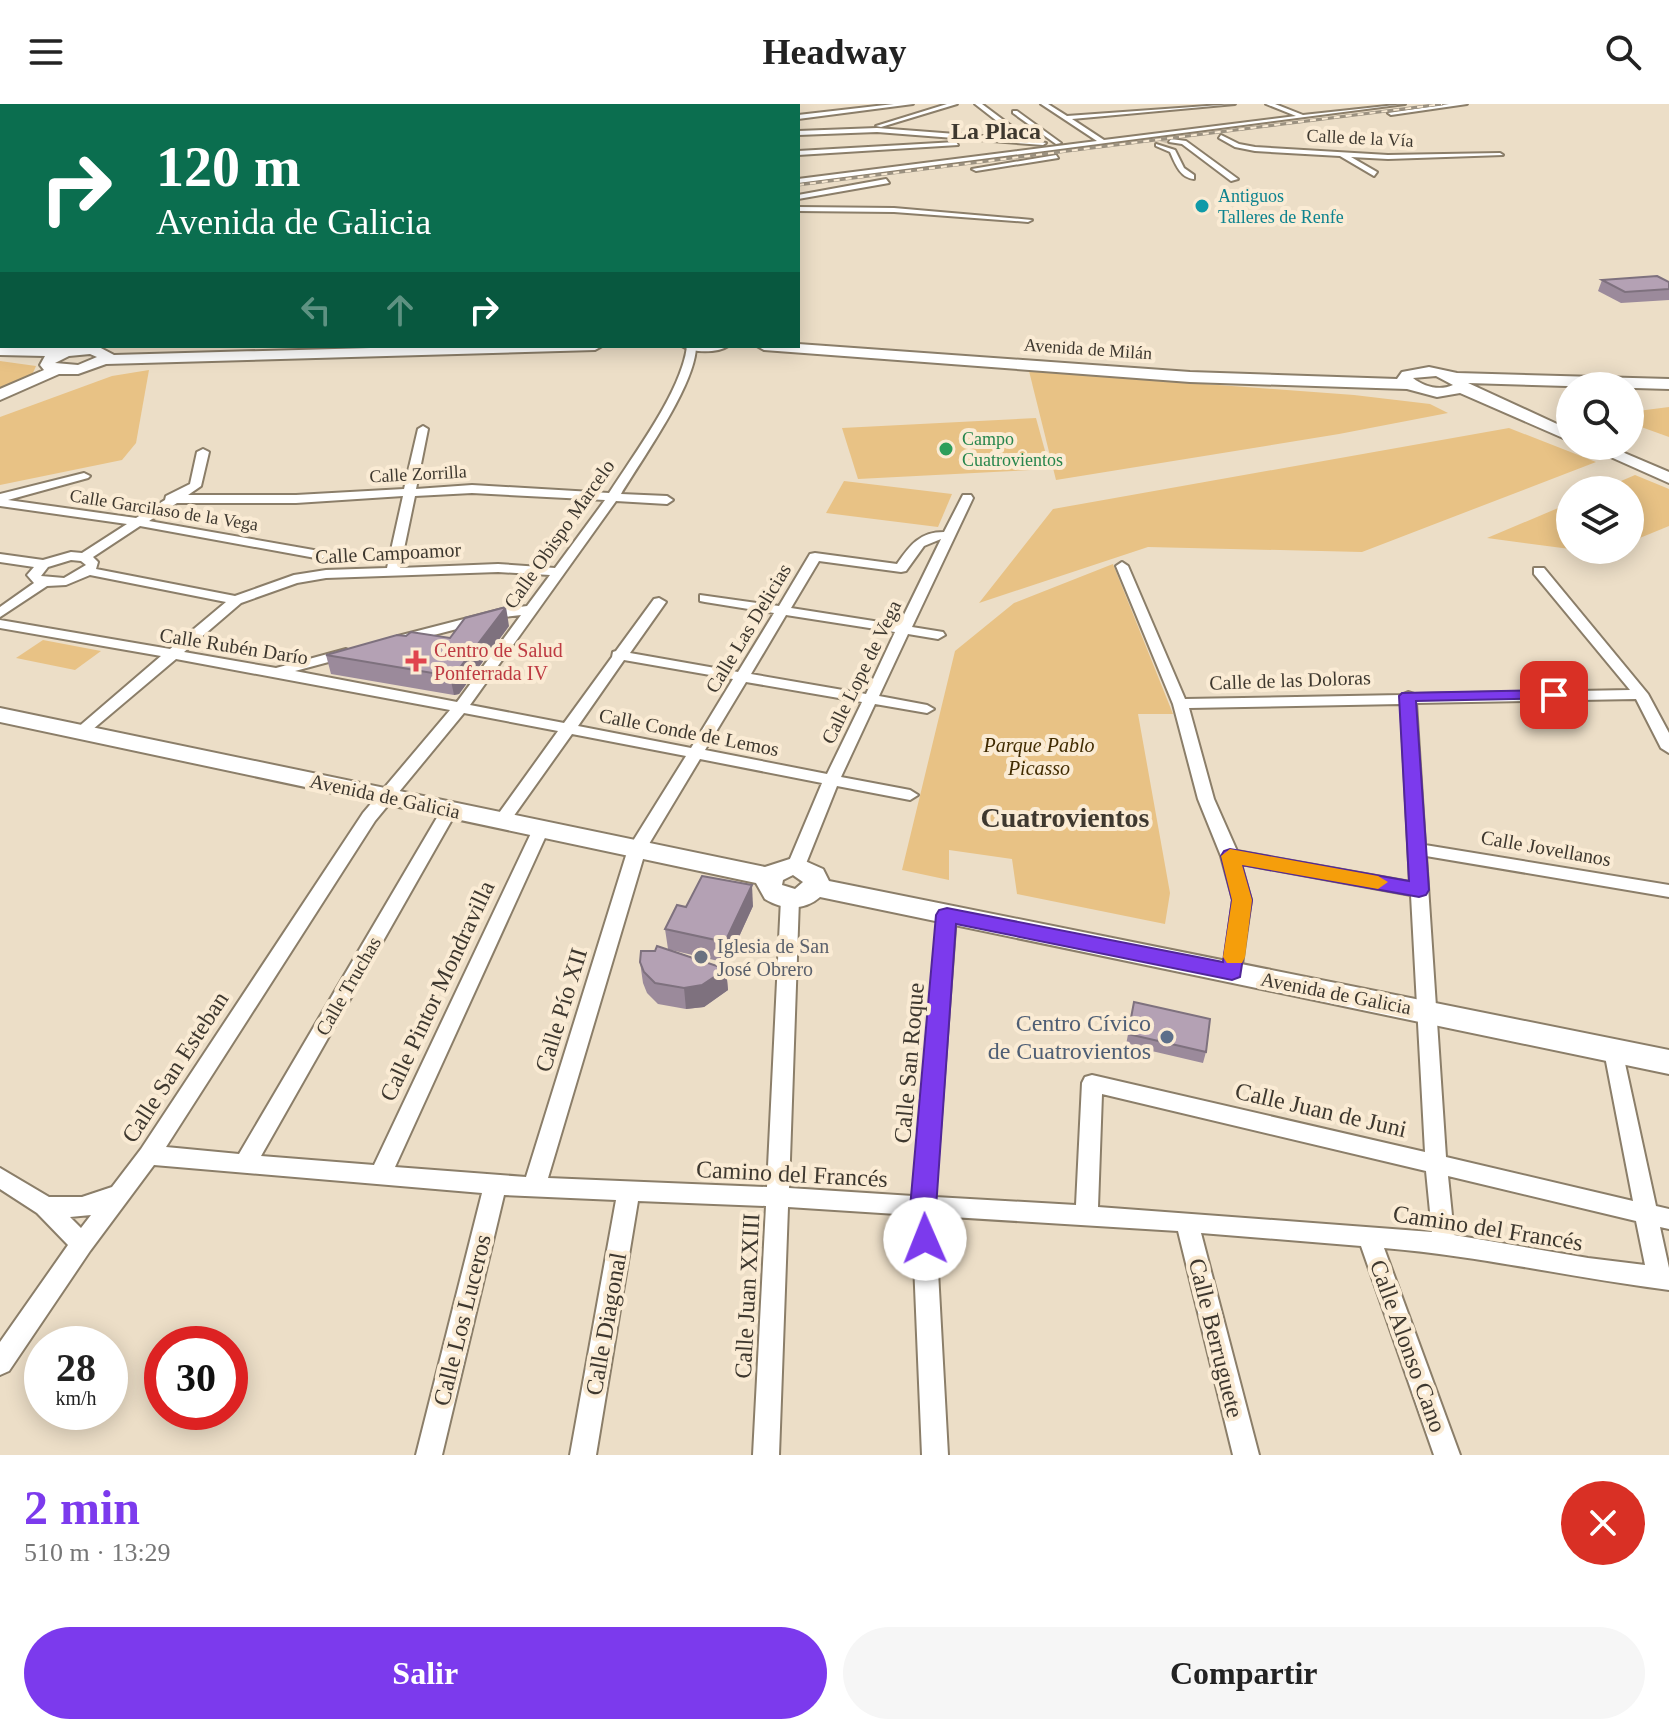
<!DOCTYPE html>
<html lang="es">
<meta charset="utf-8">
<style>
:root{--surface:#fff;--page:#f6f6f6;--text:#222;--muted:#767676;--accent:#7c3aed}
body{margin:0;font-family:"Times New Roman",serif;background:var(--page);color:var(--text);height:100vh;display:flex;flex-direction:column;font-size:30px;white-space:nowrap}
*{box-sizing:border-box;margin:0}
p{font-size:26px;color:var(--muted)}
.icon{flex:none;width:44px;height:44px;fill:none;stroke:currentColor;stroke-width:2;stroke-linecap:round;stroke-linejoin:round}
.map{position:relative;height:1351px;overflow:hidden}
.panel{display:flex;flex-direction:column;background:var(--surface);flex:1}
.panel>*{flex:none}
.hud{position:absolute;left:0px;top:0px;width:800px;height:244px;box-shadow:0 4px 20px #0003;background:#0b6e4f;color:#fff;overflow:hidden}
.controls{position:absolute;left:1556px;top:268px;display:grid;gap:16px}
.controls a{display:grid;place-items:center;width:88px;height:88px;border-radius:50%;background:var(--surface);box-shadow:0 4px 20px #0003;font-size:40px}
.speed{position:absolute;left:24px;top:1222px;display:flex;gap:16px;font-size:40px;font-weight:700;text-align:center}
.speed>*{display:grid;place-content:center;width:104px;height:104px;border-radius:50%;background:var(--surface);box-shadow:0 4px 20px #0003;line-height:1}
.speed small{font-size:20px;font-weight:400}
.speed .limit{border:12px solid #d22;background:#fff;color:#111}
.pin{position:absolute;display:grid;place-items:center;width:68px;height:68px;color:#fff;margin:-34px;border-radius:16px;box-shadow:0 4px 12px #0006}
.me{position:absolute;width:88px;margin:-44px;rotate:359deg;stroke-linejoin:round;filter:drop-shadow(0 0 6px #0008)}
.turn{display:flex;align-items:center;gap:28px;height:168px;padding:0 24px;font-size:36px}
.turn .icon{width:104px;height:104px;stroke-width:2.5}
.turn b{display:block;font-size:56px;line-height:68px}
.lanes{display:flex;align-items:center;height:76px;padding:0 24px;background:#0003;justify-content:center;gap:40px;direction:ltr}
.lanes .off{opacity:.35}
.round{display:grid;place-items:center;flex:none;width:84px;height:84px;border-radius:42px;background:var(--page)}
.overview{display:flex;align-items:center;justify-content:space-between;height:136px;padding:0 24px}
h1{font-size:48px;font-weight:700;line-height:60px;color:var(--accent)}
.primary-button{display:flex;gap:16px;margin-top:auto;padding:16px 24px}
.primary-button a{flex:1;height:92px;border-radius:48px;background:var(--accent);color:#fff;font-size:32px;font-weight:700;line-height:92px;text-align:center}
.primary-button a+a{background:var(--page);color:var(--text)}
header{display:flex;justify-content:space-between;align-items:center;height:104px;padding:0 24px;background:var(--surface);font-size:36px;font-weight:700}
.map>svg:first-child{display:block}
</style>
<header><svg class="icon" aria-label="menu" viewBox="0 0 24 24"><path d="M4 6h16M4 12h16M4 18h16"/></svg>Headway<svg class="icon" aria-label="search" viewBox="0 0 24 24"><circle cx="10" cy="10" r="6"/><path d="M15 15l6 6"/></svg></header>
<div class="map">
<svg width="1669" height="1351" viewBox="0 0 1669 1351">
<rect width="100%" height="100%" fill="#ecdec7"/>
<!-- green -->
<g fill="#e8c285">
<path d="M0,257l36,5 -4,9 -32,15z"/>
<path d="M149,266l-13,73 -14,17 -122,25v-68l112,-41z"/>
<path d="M1029,267l325,24 76,9 18,9 -109,21 -283,46z"/>
<path d="M1669,303v30l-39,-14v-11z"/>
<path d="M1036,314l14,51 -192,10 -16,-51z"/>
<path d="M1509,324l87,34 -234,90 -214,-5 -169,56 74,-94z"/>
<path d="M1635,371l34,14v37l-39,16v-52h-30z"/>
<path d="M844,377l108,13 -14,33 -112,-14z"/>
<path d="M1570,399v46l-83,-11z"/>
<path d="M1113,460l60,150h-35l32,179 -5,31 -148,-30 -5,-35 -63,-9v30l-47,-10 53,-219 59,-48z"/>
<path d="M43,536l58,11 -26,19 -59,-12z"/>
</g>
<g fill="none" stroke-linecap="round" stroke-linejoin="round">
<!-- street-tunnel -->
<path stroke="#c9bda9" stroke-width="7" stroke-dasharray="7 3" stroke-linecap="butt" d="M1161,34l10,3"/>
<!-- street casing -->
<g stroke="#8b7e69" stroke-width="4">
<g id="street">
<path d="M894,0h19l-115,15v-4z"/>
<path d="M947,0h10l-76,23 -5,-1z"/>
<path d="M975,0h7l48,36 16,3 -3,2 -166,-13 -79,3v-4l79,-3 143,11z"/>
<path d="M1041,0h7l19,12 168,-12 -163,15 32,21 192,-24 -30,-12h9l28,11 102,-11 -607,79v-4l299,-38z"/>
<path d="M1449,0h18l-76,11 -3,-2z"/>
<path d="M1013,7h4l44,32 -5,1 -43,-31z"/>
<path d="M2,16v4l-2,1v-4z"/>
<path d="M1221,31l18,9 16,3 133,8 112,-2 3,2 -115,4 -37,-2 26,15 -3,4 -34,-20 -85,-5 -20,-4 -16,-9z"/>
<path d="M1171,35l15,2 52,38 -7,2 -49,-37 -13,-2z"/>
<path d="M956,38l2,3 -160,10v-4z"/>
<path d="M1156,40l19,6 9,18 10,7v4c-14,-1 -19,-16 -24,-27l-14,-6z"/>
<path d="M1056,51l2,3 -82,13 -4,-2z"/>
<path d="M886,75l3,4 -91,16v-4z"/>
<path d="M798,103l96,1 138,12 -4,2 -134,-10 -96,-1z"/>
<rect x="0" y="115" width="2" height="4"/>
<path d="M0,196l2,1v6l-2,-1z"/>
<path d="M696,242c0,38 -54,113 -75,148l46,2 6,4 -6,4 -51,-3 -146,204 94,18 48,-66 1,-5 3,-1 38,-52 5,-1 7,4 -36,51 108,19 36,-59 -69,-11 -5,-1v-6l79,11 31,-52 5,-1 82,11c13,-19 23,-32 47,-32l19,-37h8l2,3 -61,129 31,5 2,3 -7,4 -30,-5 -29,62 48,9 7,4 -7,4 -52,-9 -34,73 69,13 8,5 -8,5 -73,-14 -32,80 -3,4h-12l-3,-4 35,-83 -122,-24 -54,90 -98,329 219,9 14,-288 3,-4h12l3,4 -10,289 124,8 25,-281 3,-4h12l3,4 -21,282 141,8 6,-122 3,-6 7,-2 333,77 -14,-257 -170,-31 10,36 -10,72 -2,5 -7,2 -7,-2 -2,-5 10,-72 -12,-44 -23,-57 -25,-95 -57,-138 6,-4 6,4 57,133 216,-4 7,-3 6,2 216,-4 -96,-116v-6h10l104,126 21,39v20l-8,-5 -25,-49 -220,4 9,142 244,40v12l-243,-41 20,301 187,44 -29,-150 3,-6 7,-2 7,2 35,161 13,3v20l-9,-2 9,41v22c-95,-12 -189,-34 -285,-42l76,207h-26l-73,-209 -160,-13 58,222h-26l-55,-224 -243,-15 13,239h-26l-10,-240 -124,-8 -9,248h-26l13,-249 -128,-5 -42,254h-26l46,-255 -112,-5 -62,260h-26l66,-262 -328,-28 -64,86 -81,120 -9,4v-33l68,-97 -31,-32 -37,-24v-21l49,29h33l30,-10 29,-38 222,-336 87,-103 -274,-51 -90,76h-10l-3,-3 3,-3 85,-73 -161,-28v-8l170,29 56,-47 -136,-27 -24,10 -19,1 -47,31v-10l34,-24 -7,-8 7,-8 -34,-5v-8l43,6 28,-8 11,1 45,-29 -127,-18v-12l84,-21 6,3 -2,2 -80,22 128,18 29,-18 1,-4 24,-12 7,-32 6,-3 6,3 -8,34 -13,9h108l108,-6 14,-60 5,-3 5,3 -12,60 56,-4 137,8c25,-39 72,-101 78,-146zM472,389l133,7 -50,68 -57,-4 -98,4 15,-72zM403,392l-16,72 -61,2 -32,5 -59,21 -139,-27 2,-7 -5,-5 47,-31 181,33 6,-4 -2,-3 -176,-31 28,-18h119zM941,435l-42,86 -108,-17 28,-47 82,11 5,-1 18,-25zM71,456l10,1 5,4 -22,13 -23,-2 7,-9zM498,468l52,3 -23,31 -24,3 -105,27 -2,3 7,4 100,-26 18,-2 -64,87 -162,-31 56,-15 2,-3 -7,-4 -70,19 -92,-16 57,-49 56,-20 29,-5zM786,511l109,17 -29,62 -115,-20zM624,556l109,19 -42,69 -113,-22zM746,578l116,20 -35,72 -122,-24zM1401,600l9,178 -173,-31 -23,-52 -25,-91zM464,609l94,18 -64,89 8,5 6,-1 64,-90 114,22 -58,93 -102,328 -131,-10 154,-338 -8,-6 -8,6 -159,336 -113,-9 197,-347 -8,-5 -8,5 -203,345 -73,-7 209,-326zM1102,990l324,77 6,61 -334,-25zM1448,1072l188,45 9,44 -57,-7 -134,-23zM91,1111l-10,13 -11,-11z"/>
</g>
</g>
<!-- secondary casing -->
<g stroke="#8b7e69" stroke-width="4">
<g id="secondary">
<rect x="0" y="48" width="2" height="6"/>
<path d="M798,240l392,28 207,7 5,-7 27,-5 28,6 212,6v10l-201,-6 102,47v11l-110,-48 -23,4 -30,-8 -217,-7 -426,-32 -7,-4zM1436,272l17,9c-13,6 -29,2 -40,-7z"/>
<path d="M97,242l17,9 328,-9h160l-7,4 -489,14 -28,10h-19l-59,26v-11l44,-19 -4,-5 5,-9 -45,-1v-8zM90,250l7,3 -19,8 -23,-2 14,-7z"/>
<path d="M682,242h46c-10,7 -36,7 -46,0z"/>
<path d="M1586,342h22l61,26v11z"/>
<path d="M0,604l765,159 31,-10 27,12 6,12 840,169v24l-849,-177c-16,14 -37,13 -55,2l-9,-16 -756,-161zM793,771l10,7 -8,7 -13,-4 1,-5z"/>
</g>
</g>
<!-- street -->
<use href="#street" fill="#fff" fill-rule="evenodd"/>
<!-- secondary -->
<use href="#secondary" fill="#fff" fill-rule="evenodd"/>
<!-- rail casing -->
<g stroke="#9b9180" stroke-width="3">
<path id="rail" d="M798,81l644,-81"/>
</g>
<!-- rail -->
<use href="#rail" stroke="#faebd4" stroke-width="2" stroke-dasharray="6" stroke-linecap="butt"/>
</g>
<!-- wall -->
<g fill="#9b8a9b">
<path d="M1602,176l67,2v18l-48,3 -23,-12z"/>
<path d="M509,522l-50,68 -5,1 -123,-21 -5,-19 80,-19 44,2z"/>
<path d="M753,802l-26,57 -56,-13 55,19 2,21 -24,17 -18,2 -28,-5 -11,-11 -4,-10 -3,-21 15,-11 13,-2 -3,-20 21,-22z"/>
<path d="M1134,898l72,50 -3,11 -77,-18z"/>
</g>
<!-- shaded-wall -->
<g fill="#7e717e">
<path d="M506,503l3,19 -50,68 -5,1 -4,-19z"/>
<path d="M752,781l1,21 -26,57 -2,-21z"/>
<path d="M726,865l2,21 -24,17 -18,2 -2,-21z"/>
</g>
<!-- building -->
<g fill="#b4a1b4" stroke="#7e717e" stroke-width="2">
<rect x="0" y="142" width="2" height="16"/>
<path d="M1657,172l12,6v7l-44,3 -23,-12z"/>
<path d="M506,503l-51,67 -5,2 -124,-21 71,-20 9,1 5,-4 39,6 15,-20z"/>
<path d="M702,772l50,9 -27,57 -60,-13 12,-24 9,2z"/>
<path d="M657,842l69,23 -24,16 -18,3 -29,-5 -11,-11 -4,-10 1,-11h14z"/>
<path d="M1134,898l76,17 -4,33 -78,-18z"/>
</g>
<!-- route -->
<path fill="#7c3aed" stroke="#51269a" stroke-width="2" d="M1554,586l8,5 -2,3 -144,3 13,189 -3,5 -7,2 -177,-32 10,35 -12,77 -8,3 -276,-56 -20,284 2,31 -4,8 -9,3 -10,-3 -3,-8 -2,-31 26,-293 3,-5 8,-2 276,54 9,-62 -11,-44 3,-5 6,-2 179,32 -10,-185 3,-3z"/>
<!-- slow -->
<path fill="#f59e0b" d="M1230,745l148,27 10,6 -10,7 -136,-24 10,35 -7,57 -3,6h-15l-4,-6 9,-57 -11,-44z"/>
<!-- markers -->
<circle fill="#0f9aa8" stroke="#faebd4" stroke-width="3" cx="1202" cy="102" r="8"/>
<circle fill="#2e9e5b" stroke="#faebd4" stroke-width="3" cx="946" cy="345" r="8"/>
<path fill="#e0444e" stroke="#faebd4" stroke-width="3" d="M412 545h8v8h8v8h-8v8h-8v-8h-8v-8h8z"/>
<circle fill="#6b7280" stroke="#faebd4" stroke-width="3" cx="701" cy="853" r="8"/>
<circle fill="#5c6f8a" stroke="#faebd4" stroke-width="3" cx="1167" cy="933" r="8"/>
<g text-anchor="middle" dominant-baseline="central" stroke-width="8" stroke-linejoin="round" paint-order="stroke">
<!-- far-street labels -->
<g font-size="18" fill="#3e382f" stroke="#faebd4">
<text transform="translate(1360 34) rotate(3)">Calle de la Vía</text>
<text transform="translate(1088 245) rotate(4)">Avenida de Milán</text>
<text transform="translate(418 370) rotate(-3)">Calle Zorrilla</text>
<text transform="translate(164 406) rotate(9)">Calle Garcilaso de la Vega</text>
</g>
<!-- far-culture labels -->
<g font-size="18" fill="#0d838f" stroke="#faebd4" text-anchor="start">
<text x="1218" y="92">Antiguos<tspan x="1218" dy="21">Talleres de Renfe</tspan></text>
</g>
<!-- far-leisure labels -->
<g font-size="18" fill="#27864d" stroke="#faebd4" text-anchor="start">
<text x="962" y="335">Campo<tspan x="962" dy="21">Cuatrovientos</tspan></text>
</g>
<!-- street labels -->
<g font-size="20" fill="#3e382f" stroke="#faebd4">
<text transform="translate(559 430) rotate(-55)">Calle Obispo Marcelo</text>
<text transform="translate(388 449) rotate(-3)">Calle Campoamor</text>
<text transform="translate(748 524) rotate(-59)">Calle Las Delicias</text>
<text transform="translate(234 542) rotate(9)">Calle Rubén Darío</text>
<text transform="translate(861 568) rotate(-64)">Calle Lope de Vega</text>
<text transform="translate(1290 576) rotate(-2)">Calle de las Doloras</text>
<text transform="translate(689 628) rotate(11)">Calle Conde de Lemos</text>
<text transform="translate(385 692) rotate(12)">Avenida de Galicia</text>
<text transform="translate(1546 744) rotate(10)">Calle Jovellanos</text>
<text transform="translate(348 882) rotate(-60)">Calle Truchas</text>
<text transform="translate(1336 889) rotate(11)">Avenida de Galicia</text>
</g>
<!-- health labels -->
<g font-size="20" fill="#be3a42" stroke="#faebd4" text-anchor="start">
<text x="434" y="546">Centro de Salud<tspan x="434" dy="23">Ponferrada IV</tspan></text>
</g>
<!-- park labels -->
<g font-size="20" font-style="italic" fill="#402b01" stroke="#faebd4">
<text x="1039" y="641">Parque Pablo<tspan x="1039" dy="23">Picasso</tspan></text>
</g>
<!-- worship labels -->
<g font-size="20" fill="#5b616d" stroke="#faebd4" text-anchor="start">
<text x="717" y="842">Iglesia de San<tspan x="717" dy="23">José Obrero</tspan></text>
</g>
<!-- far-district labels -->
<g font-size="24" font-weight="bold" fill="#3e382f" stroke="#faebd4">
<text x="996" y="27">La Placa</text>
</g>
<!-- near-street labels -->
<g font-size="24" fill="#3e382f" stroke="#faebd4">
<text transform="translate(437 887) rotate(-65)">Calle Pintor Mondravilla</text>
<text transform="translate(561 906) rotate(-73)">Calle Pío XII</text>
<text transform="translate(909 959) rotate(-85)">Calle San Roque</text>
<text transform="translate(175 963) rotate(-57)">Calle San Esteban</text>
<text transform="translate(1321 1006) rotate(13)">Calle Juan de Juni</text>
<text transform="translate(792 1070) rotate(3)">Camino del Francés</text>
<text transform="translate(1488 1124) rotate(9)">Camino del Francés</text>
<text transform="translate(747 1192) rotate(-87)">Calle Juan XXIII</text>
<text transform="translate(462 1216) rotate(-76)">Calle Los Luceros</text>
<text transform="translate(606 1220) rotate(-80)">Calle Diagonal</text>
<text transform="translate(1216 1234) rotate(76)">Calle Berruguete</text>
<text transform="translate(1408 1242) rotate(70)">Calle Alonso Cano</text>
</g>
<!-- near-service labels -->
<g font-size="24" fill="#4e5e75" stroke="#faebd4" text-anchor="end">
<text x="1151" y="919">Centro Cívico<tspan x="1151" dy="28">de Cuatrovientos</tspan></text>
</g>
<!-- district labels -->
<g font-size="28" font-weight="bold" fill="#3e382f" stroke="#faebd4">
<text x="1065" y="713">Cuatrovientos</text>
</g>
</g>
</svg>
<div class="controls">
<a><svg class="icon" aria-label="search" viewBox="0 0 24 24"><circle cx="10" cy="10" r="6"/><path d="M15 15l6 6"/></svg></a>
<a><svg class="icon" aria-label="layers" viewBox="0 0 24 24"><path d="M12 4l9 5-9 5-9-5zM3 14l9 5 9-5"/></svg></a>
</div>
<div class="speed"><div>28<small>km/h</small></div><div class="limit">30</div></div>
<div class="pin" style="left:1554px;top:591px;background:#d93025"><svg class="icon" aria-label="arrive" viewBox="0 0 24 24"><path d="M6 21V4h12l-3 4 3 4H6"/></svg></div>
<svg class="me" style="left:925px;top:1135px" viewBox="-20 -20 40 40"><circle r="19" fill="#fff"/><path d="M0-13L10 11 0 6-10 11z" fill="#7c3aed"/></svg>
<div class="hud">
<div class="turn"><svg class="icon" aria-label="right" viewBox="0 0 24 24"><path d="M7 20v-9h11M14 6l5 5-5 5"/></svg><div><b>120 m</b>Avenida de Galicia</div></div>
<div class="lanes"><svg class="icon off" aria-label="left" viewBox="0 0 24 24"><path d="M17 20v-9H6M10 6l-5 5 5 5"/></svg><svg class="icon off" aria-label="ahead" viewBox="0 0 24 24"><path d="M12 20V5M6 11l6-6 6 6"/></svg><svg class="icon" aria-label="right" viewBox="0 0 24 24"><path d="M7 20v-9h11M14 6l5 5-5 5"/></svg></div>
</div>
</div>
<section class="panel">
<div class="overview"><div><h1>2 min</h1><p>510 m · 13:29</p></div><a class="round" style="background:#d93025;color:#fff"><svg class="icon" aria-label="close" viewBox="0 0 24 24"><path d="M6 6l12 12M18 6L6 18"/></svg></a></div>
<div class="primary-button"><a>Salir</a><a>Compartir</a></div>
</section>
